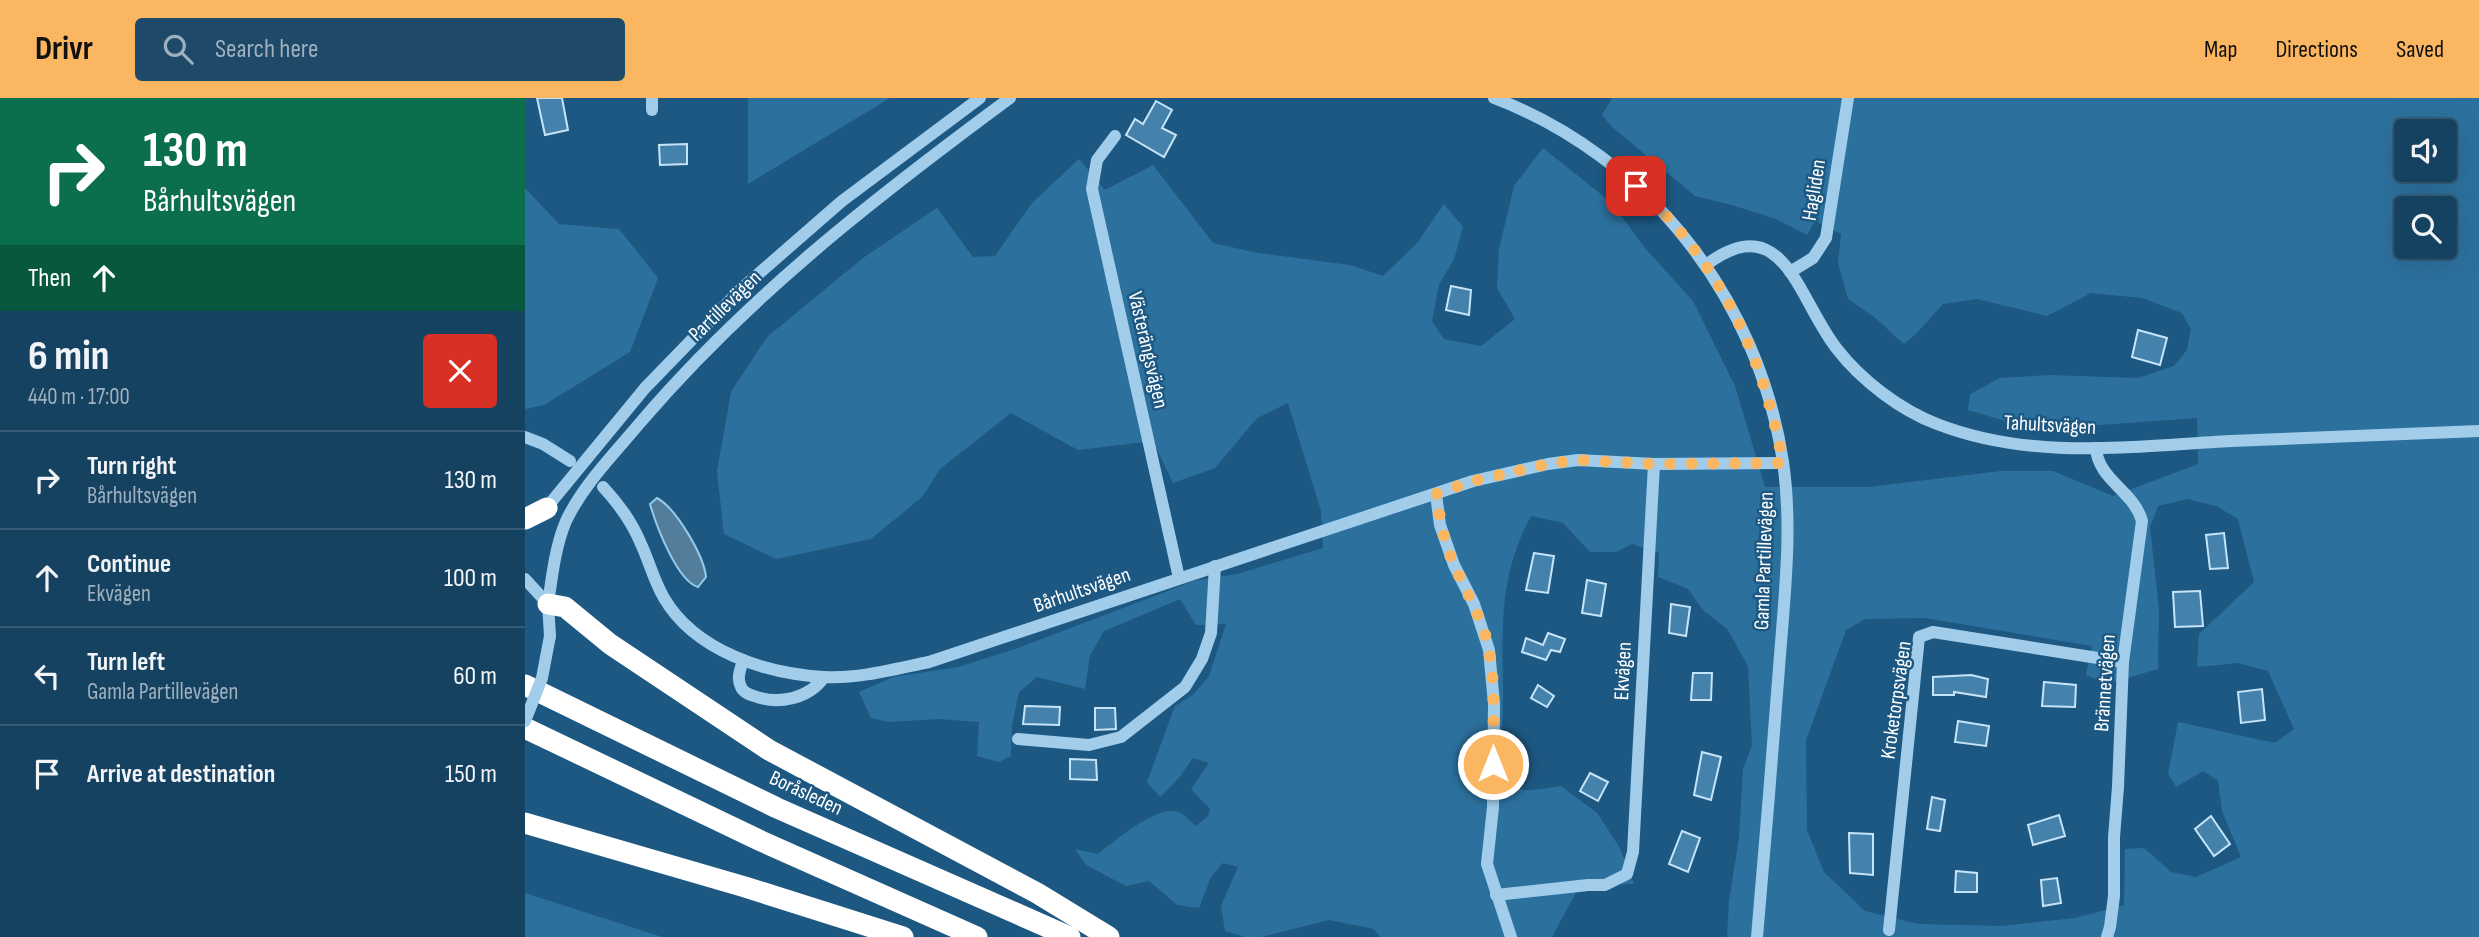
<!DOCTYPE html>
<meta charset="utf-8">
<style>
:root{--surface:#164262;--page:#1f4968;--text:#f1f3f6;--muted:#9eb0be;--line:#355b77;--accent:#fab660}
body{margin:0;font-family:"Sofia Sans Condensed",sans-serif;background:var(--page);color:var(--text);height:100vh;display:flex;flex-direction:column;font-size:26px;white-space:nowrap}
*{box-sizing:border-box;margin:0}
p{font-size:23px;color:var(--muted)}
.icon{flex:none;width:38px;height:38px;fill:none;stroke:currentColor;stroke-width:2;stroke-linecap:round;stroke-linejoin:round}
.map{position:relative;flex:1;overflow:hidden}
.details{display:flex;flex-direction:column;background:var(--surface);width:525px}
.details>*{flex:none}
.hud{background:#0b6e4f;color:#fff;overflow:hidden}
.fabs{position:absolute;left:1869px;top:21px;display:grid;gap:14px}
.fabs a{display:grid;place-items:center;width:63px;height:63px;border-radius:7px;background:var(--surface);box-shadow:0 7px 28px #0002,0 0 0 2px var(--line);font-size:35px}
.pin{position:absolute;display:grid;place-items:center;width:60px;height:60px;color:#fff;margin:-30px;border-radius:14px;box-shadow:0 4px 10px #0006}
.me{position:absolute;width:77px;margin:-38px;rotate:0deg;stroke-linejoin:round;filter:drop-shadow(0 0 5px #0008)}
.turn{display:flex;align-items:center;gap:24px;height:147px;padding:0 28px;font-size:32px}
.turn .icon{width:91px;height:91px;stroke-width:2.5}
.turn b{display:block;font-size:49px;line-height:60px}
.then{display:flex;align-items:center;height:66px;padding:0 28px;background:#0003;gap:14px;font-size:26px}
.round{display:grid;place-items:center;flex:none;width:74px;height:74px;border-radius:7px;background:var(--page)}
.overview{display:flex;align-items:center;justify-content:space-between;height:119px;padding:0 28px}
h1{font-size:42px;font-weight:700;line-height:52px}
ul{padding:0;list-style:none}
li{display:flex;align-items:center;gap:21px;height:98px;padding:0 28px;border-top:2px solid var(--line)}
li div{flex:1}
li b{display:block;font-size:26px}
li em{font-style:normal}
header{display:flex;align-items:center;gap:42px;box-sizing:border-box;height:98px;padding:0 35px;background:var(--accent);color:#111}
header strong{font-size:33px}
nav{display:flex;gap:38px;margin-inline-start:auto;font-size:24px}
.search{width:490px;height:63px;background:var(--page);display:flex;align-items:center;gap:18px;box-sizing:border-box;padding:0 24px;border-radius:7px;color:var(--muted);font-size:26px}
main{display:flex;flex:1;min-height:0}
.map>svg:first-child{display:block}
</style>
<header>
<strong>Drivr</strong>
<div class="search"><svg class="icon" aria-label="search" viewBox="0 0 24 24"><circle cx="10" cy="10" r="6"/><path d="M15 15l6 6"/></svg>Search here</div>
<nav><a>Map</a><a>Directions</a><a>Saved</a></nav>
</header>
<main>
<section class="details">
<div class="hud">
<div class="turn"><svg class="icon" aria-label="right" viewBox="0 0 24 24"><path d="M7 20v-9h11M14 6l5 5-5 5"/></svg><div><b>130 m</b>Bårhultsvägen</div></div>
<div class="then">Then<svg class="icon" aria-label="ahead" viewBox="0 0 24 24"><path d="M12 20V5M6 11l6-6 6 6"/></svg></div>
</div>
<div class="overview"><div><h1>6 min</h1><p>440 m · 17:00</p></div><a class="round" style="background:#d93025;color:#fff"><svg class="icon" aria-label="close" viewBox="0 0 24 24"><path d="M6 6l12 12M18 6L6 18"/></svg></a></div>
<ul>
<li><svg class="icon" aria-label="right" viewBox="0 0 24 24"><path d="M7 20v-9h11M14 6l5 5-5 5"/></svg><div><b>Turn right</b><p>Bårhultsvägen</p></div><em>130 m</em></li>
<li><svg class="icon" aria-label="ahead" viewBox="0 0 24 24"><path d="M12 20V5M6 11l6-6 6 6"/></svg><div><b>Continue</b><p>Ekvägen</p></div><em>100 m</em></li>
<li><svg class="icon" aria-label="left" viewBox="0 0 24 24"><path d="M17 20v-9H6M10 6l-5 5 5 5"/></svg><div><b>Turn left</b><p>Gamla Partillevägen</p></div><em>60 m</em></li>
<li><svg class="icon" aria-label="arrive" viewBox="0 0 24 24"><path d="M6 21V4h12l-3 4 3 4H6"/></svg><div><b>Arrive at destination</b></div><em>150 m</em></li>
</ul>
</section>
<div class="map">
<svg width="1954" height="839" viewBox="0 0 1954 839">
<rect width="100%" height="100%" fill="#1d5882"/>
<!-- green -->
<g fill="#2c719e" fill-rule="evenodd">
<path d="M223,0h142l-142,86z"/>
<path d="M1087,0h867v839h-752l2,-36 10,-63 4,-69 9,-24 -4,-79 -20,-36 -25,-20 -15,-21 -30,-12 1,-24 -27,-9 -16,8h-26l-27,-29 -32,-7c-31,58 -29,106 -28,170 0,25 -2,51 -2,76 15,38 25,28 60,24l36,27 23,35 14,36 -54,1 -28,52h-172l-6,-8 -45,-9 -68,17h-16l-20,-6 -4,-25 17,-39 -15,-4 -12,14 -12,31 -22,-3 -28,-24 -23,5 -40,-21 -11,-16 23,5c16,-13 60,-50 80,-42 7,2 12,10 18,14l12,-10 2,-7 -19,-20 18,-26 -16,-5 -15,21 -18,18 -13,-15 28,-76 18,-11 16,-19 17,-52 -30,1 -16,-26 -76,32 -14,24 -5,34 -48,-12 -18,15 -7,33 -1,31 -12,6 -22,-6 2,-34 -41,-3 -49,3 -18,-4 -12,-26 34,-15 65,-10 60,-19 176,-67 43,-7 86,-26 -2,-37 -33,-108 -31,15 -42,50 -42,15 -20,-42 -75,9 -67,-37 -71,56 -18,28 -51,42 -95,20 -52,-25 -7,-63 14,-79 36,-55 96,-79 74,-50 36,49 22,-1 37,-53 47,-44 26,31 48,-25 60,78 45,10 92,12 33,11 34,-33 27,-39 19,23 -9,32 -15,26 -7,36 12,18 37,7 34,-27 -18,-31 2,-39 15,-63 29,-38 69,55 33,45 48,53 42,85 30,101h104l132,-16h52l60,25 85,-32 -1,-46 -125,9 -60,-4 -44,-13 2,-16 30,-16 50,-3 88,3 36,-12 13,-16 4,-21 -9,-16 -40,-15 -51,-5 -44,23 -70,-17 -34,5 -26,29 -13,11 -30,-27 -26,-18 -10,-36 3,-29 -26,-13 -8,14 -31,-16 -44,-14 -37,-9 -83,-69 -10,-12zM1881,33h39v39h-39zM1881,110h39v39h-39zM1662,401l29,7 22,13 16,63 -55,52 -2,33 41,-4 30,8 26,58 -19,14 -97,-21 -10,52 8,13 27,-16 15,10 4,30 19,46 -45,20 -25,-5 -27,-24 -19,1 -1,56 -49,13 -74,8 -83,-2 -53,-13 -41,-39 -17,-42 -1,-90 40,-110 19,-11 60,-1 167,28 -6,29 21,9 51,-15 1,-60 -9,-82 8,-21z"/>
<path d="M0,90l34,36 60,5 39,49 -28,74 -86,53 -19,4z"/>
<path d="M0,795l131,42 6,2h-137z"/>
</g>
<!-- water -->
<path fill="#527e9b" stroke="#95caeb" stroke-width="2" d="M132,400c19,10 47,58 49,79l-8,10c-21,-6 -42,-62 -48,-83z"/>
<!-- building -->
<g fill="#4582ab" stroke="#c6e4f7" stroke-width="2">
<path d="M12,0h25l6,32 -23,5z"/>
<path d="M631,3l16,9 -10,18 14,7 -12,22 -38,-22 9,-16 8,5z"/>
<path d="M162,46v20l-27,1 -1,-20z"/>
<path d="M926,188l20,4 -2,25 -23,-5z"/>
<path d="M1613,232l29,8 -7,27 -28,-8z"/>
<path d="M1699,435l4,35 -18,1 -4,-34z"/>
<path d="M1009,455l20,3 -6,37 -22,-3z"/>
<path d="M1062,482l19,4 -5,32 -19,-3z"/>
<path d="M1675,493l3,35 -28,1 -2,-35z"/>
<path d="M1146,506l19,3 -4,29 -17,-3z"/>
<path d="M1023,535l17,6 -5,13 -9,-2 -5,10 -24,-8 4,-14 17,7z"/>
<path d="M1168,575h19l-1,27h-20z"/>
<path d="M1446,577l17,4 -2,18 -32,-5v3h-21v-18z"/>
<path d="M1519,584l32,3 -1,22 -33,-1z"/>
<path d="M1013,587l16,11 -7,11 -16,-9z"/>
<path d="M1737,591l3,31 -24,3 -3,-31z"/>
<path d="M500,608l35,1 -1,18 -36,-1z"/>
<path d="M570,610h20l1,21 -21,1z"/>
<path d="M1433,623l31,5 -3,20 -31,-4z"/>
<path d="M1177,654l19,5 -10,43 -17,-5z"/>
<path d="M545,661l26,1 1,20 -27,-1z"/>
<path d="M1065,675l18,9 -10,19 -18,-10z"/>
<path d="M1407,699l13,3 -5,31 -13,-2z"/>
<path d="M1534,717l6,21 -32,9 -5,-20z"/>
<path d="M1686,718l19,28 -16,12 -19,-27z"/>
<path d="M1157,733l18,7 -12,34 -19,-8z"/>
<path d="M1324,735l24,1v41l-23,-2z"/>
<path d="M1431,773l21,2v19h-22z"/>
<path d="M1532,780l4,25 -18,3 -2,-26z"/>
</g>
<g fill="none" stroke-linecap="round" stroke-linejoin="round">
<!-- minor -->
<g stroke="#a2cdea" stroke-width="12">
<path d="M127,0v12"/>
<path d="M969,0c154,58 265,202 289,364 10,67 1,138 -4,206 -7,90 -14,179 -22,269"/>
<path d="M590,38l-18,24 -5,29 87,389"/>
<path d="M1181,167c78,-59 92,35 131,84 24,31 63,61 100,75 95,37 195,22 294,17 82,-4 165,-6 248,-10"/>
<path d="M1265,174l23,-14 13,-20 22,-140"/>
<path d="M0,339l18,7 27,17"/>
<path d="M1571,350c2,32 38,43 46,73l-19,141 -5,125 -4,50v59l-4,31 -3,10"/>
<path d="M78,389c16,17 29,35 38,57 8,17 13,37 23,54 31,53 102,76 160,79 35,2 71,-8 105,-15l544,-181 75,-17 30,-4 76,4 129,-1"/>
<path d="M911,396l4,31 14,40 20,39 15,46 5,54 -1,103 -6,57 24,73"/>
<path d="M18,414l102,-124 96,-99 101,-88 138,-103"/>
<path d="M0,481l23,25 2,32"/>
<path d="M23,506c4,-27 7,-57 18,-83 17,-36 48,-67 73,-97 109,-128 237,-227 371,-326"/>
<path d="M218,562c-2,8 -7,18 -2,27 2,5 9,8 13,9 24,9 55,3 70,-19"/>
<path d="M493,641l71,6 32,-8 64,-50 17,-28 9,-26 4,-67"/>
<path d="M971,797l92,-10h17l22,-11 6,-22 21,-388"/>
<path d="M1364,832l30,-293 14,-5 190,30"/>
</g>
<!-- highway -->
<g stroke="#fff" stroke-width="21">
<path d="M0,421l22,-11"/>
<path d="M23,506l17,3 45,37 159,106 268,143 72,44"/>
<path d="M0,587l252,123 293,129"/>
<path d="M0,630l236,113 216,96"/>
<path d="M0,725l220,64 158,50"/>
</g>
<!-- minor-bridge -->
<path stroke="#a2cdea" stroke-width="12" d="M0,623l17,-43 8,-42"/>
</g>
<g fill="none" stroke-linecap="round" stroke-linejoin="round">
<!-- route -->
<path stroke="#fab660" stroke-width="12" stroke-dasharray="0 21.6" d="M968,666c0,-37 3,-76 -4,-113 -5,-30 -22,-57 -34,-84 -11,-23 -15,-48 -19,-73l37,-13 75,-17 30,-4 76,4 129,-1c-20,-109 -64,-202 -147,-277"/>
</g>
<g text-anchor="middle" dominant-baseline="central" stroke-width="5" stroke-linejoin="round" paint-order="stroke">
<!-- street labels -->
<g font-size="21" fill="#fff" stroke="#1d5882">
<text transform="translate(1289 92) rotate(-81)">Hagliden</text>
<text transform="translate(200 208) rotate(-44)">Partillevägen</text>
<text transform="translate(623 252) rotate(77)">Västerängsvägen</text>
<text transform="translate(1525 327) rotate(3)">Tahultsvägen</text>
<text transform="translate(1239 463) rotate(-88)">Gamla Partillevägen</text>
<text transform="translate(557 492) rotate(-19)">Bårhultsvägen</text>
<text transform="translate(1098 573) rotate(-87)">Ekvägen</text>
<text transform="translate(1580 585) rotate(-86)">Brännetvägen</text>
<text transform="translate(1371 602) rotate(-82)">Kroketorpsvägen</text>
<text transform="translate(281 695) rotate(25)">Boråsleden</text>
</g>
</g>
</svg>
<div class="fabs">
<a><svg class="icon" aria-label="sound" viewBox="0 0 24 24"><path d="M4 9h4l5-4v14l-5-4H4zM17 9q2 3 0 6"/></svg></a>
<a><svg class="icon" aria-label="search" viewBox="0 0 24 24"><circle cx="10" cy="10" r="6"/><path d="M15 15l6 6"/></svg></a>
</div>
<div class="pin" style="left:1111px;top:88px;background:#d93025"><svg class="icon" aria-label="arrive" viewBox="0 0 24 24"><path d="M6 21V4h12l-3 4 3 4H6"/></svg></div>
<svg class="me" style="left:968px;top:666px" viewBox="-20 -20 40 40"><circle r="17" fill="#fab660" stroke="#fff" stroke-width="3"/><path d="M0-11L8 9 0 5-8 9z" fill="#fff"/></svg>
</div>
</main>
